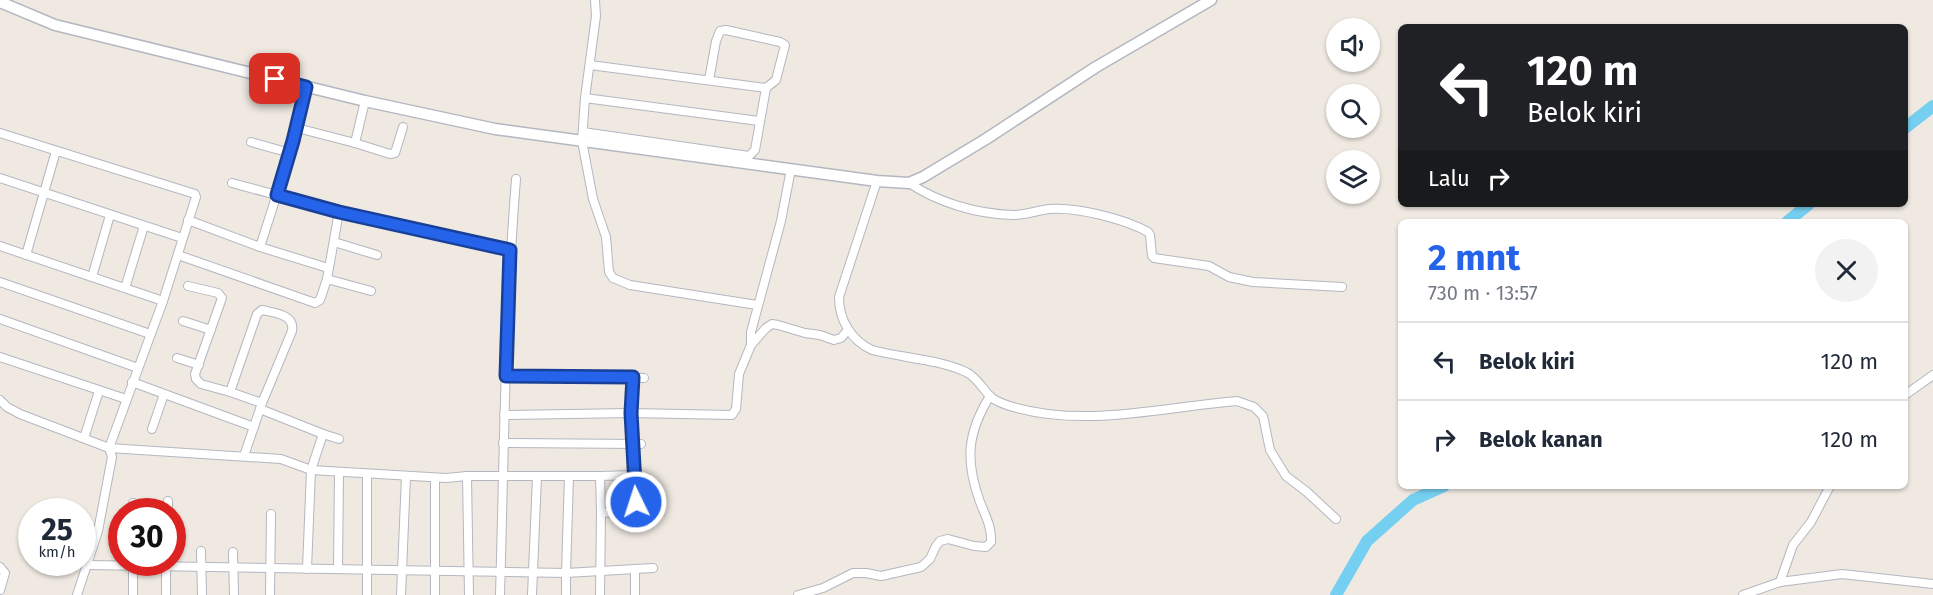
<!DOCTYPE html>
<html lang="id">
<meta charset="utf-8">
<style>
:root{--surface:#fff;--page:#f2f2f3;--text:#1f2937;--muted:#747a83;--line:#e0e1e3;--accent:#2563eb}
body{margin:0;font-family:"Fira Sans",sans-serif;background:var(--page);color:var(--text);height:100vh;display:flex;flex-direction:column;font-size:22px;white-space:nowrap}
*{box-sizing:border-box;margin:0}
p{font-size:20px;color:var(--muted)}
.icon{flex:none;width:33px;height:33px;fill:none;stroke:currentColor;stroke-width:2;stroke-linecap:round;stroke-linejoin:round}
.map{position:relative;flex:1;overflow:hidden}
.panel{position:absolute;left:1398px;top:219px;width:510px;height:270px;display:flex;flex-direction:column;background:var(--surface);border-radius:9px;box-shadow:0 2px 4px #0004}
.panel>*{flex:none}
.guide{position:absolute;left:1398px;top:24px;width:510px;height:183px;border-radius:9px;box-shadow:0 2px 4px #0004;background:#202124;color:#fff;overflow:hidden}
.controls{position:absolute;left:1326px;top:18px;display:grid;gap:12px}
.controls a{display:grid;place-items:center;width:54px;height:54px;border-radius:50%;background:var(--surface);box-shadow:0 2px 4px #0004;font-size:30px}
.speed{position:absolute;left:18px;top:498px;display:flex;gap:12px;font-size:30px;font-weight:700;text-align:center}
.speed>*{display:grid;place-content:center;width:78px;height:78px;border-radius:50%;background:var(--surface);box-shadow:0 2px 4px #0004;line-height:1}
.speed small{font-size:15px;font-weight:400}
.speed .limit{border:9px solid #d22;background:#fff;color:#111}
.pin{position:absolute;display:grid;place-items:center;width:51px;height:51px;color:#fff;margin:-26px;border-radius:12px;box-shadow:0 3px 9px #0006}
.me{position:absolute;width:66px;margin:-33px;rotate:356deg;stroke-linejoin:round;filter:drop-shadow(0 0 4px #0008)}
.turn{display:flex;align-items:center;gap:21px;height:126px;padding:0 30px;font-size:27px}
.turn .icon{width:78px;height:78px;stroke-width:2.5}
.turn b{display:block;font-size:42px;line-height:51px}
.then{display:flex;align-items:center;height:57px;padding:0 30px;background:#0003;gap:12px;font-size:22px}
.round{display:grid;place-items:center;flex:none;width:63px;height:63px;border-radius:32px;background:var(--page)}
.summary{display:flex;align-items:center;justify-content:space-between;height:102px;padding:0 30px}
h1{font-size:36px;font-weight:700;line-height:45px;color:var(--accent)}
ul{padding:0;list-style:none}
li{display:flex;align-items:center;gap:18px;height:78px;padding:0 30px;border-top:2px solid var(--line)}
li div{flex:1}
li b{display:block;font-size:22px}
li em{font-style:normal}
.map>svg:first-child{display:block}
</style>
<div class="map">
<svg width="1933" height="595" viewBox="0 0 1933 595">
<rect width="100%" height="100%" fill="#efe9e1"/>
<g fill="none" stroke-linecap="round" stroke-linejoin="round">
<!-- river -->
<g stroke="#75cff0" stroke-width="12">
<path d="M1905,128l28,-22"/>
<path d="M1787,222l22,-18"/>
<path d="M1336,595l31,-54 46,-41 31,-14"/>
</g>
<!-- minor casing -->
<g stroke="#b4b7c1" stroke-width="10">
<g id="minor">
<path d="M595,0l1,16 -11,82 -3,43 11,58 13,38 3,35 4,6 17,7 127,20"/>
<path d="M590,65l176,23 10,-8 9,-35 -5,-3 -54,-12 -6,1 -4,10 -7,39"/>
<path d="M585,98l174,23"/>
<path d="M297,128l58,15 35,11 5,-1 8,-26"/>
<path d="M583,132l166,24 6,-6 11,-62"/>
<path d="M0,133l195,61 1,3 -33,104 -54,147 3,9 -14,74 -21,64"/>
<path d="M251,142l39,11"/>
<path d="M355,143l10,-42"/>
<path d="M0,178l182,60"/>
<path d="M877,181l-38,116c0,23 12,43 33,53 31,8 65,9 94,22 12,6 17,18 26,26 6,4 14,7 21,9 74,21 150,0 224,-6l17,6 9,9 7,34 16,26 21,16 29,27"/>
<path d="M232,183l107,29 171,38"/>
<path d="M909,183c30,20 68,31 104,32 13,0 25,-5 37,-6 27,-2 75,10 98,23l2,3 2,21 2,2 55,8 20,11 24,5 89,5"/>
<path d="M188,220l72,27 68,21"/>
<path d="M334,242l43,13"/>
<path d="M0,246l163,55"/>
<path d="M260,247l30,-94 16,-66"/>
<path d="M26,255l30,-104"/>
<path d="M178,255l137,48 5,-3 7,-21 12,-67"/>
<path d="M92,277l18,-62"/>
<path d="M327,279l44,12"/>
<path d="M0,282l150,52"/>
<path d="M188,286l30,7 4,5 -27,76 1,5 5,5 29,8"/>
<path d="M125,288l19,-62"/>
<path d="M0,319l138,49"/>
<path d="M183,321l28,9"/>
<path d="M751,345v-13l30,-111 10,-52"/>
<path d="M0,357l126,42"/>
<path d="M177,358l22,7"/>
<path d="M506,376l138,2"/>
<path d="M132,382l122,45"/>
<path d="M1905,395l28,-20"/>
<path d="M0,400l7,7 13,7 89,34 172,11 30,11 135,8 21,-2h102l-3,97 -479,-8"/>
<path d="M260,409l2,-6 30,-72c3,-16 -16,-18 -30,-21l-5,4 -27,78 32,11"/>
<path d="M504,415l127,-2 101,2 4,-6 3,-35 12,-29 15,-17 6,-4 6,1 27,8 15,2 14,5 7,-2 6,-7"/>
<path d="M152,429l12,-35"/>
<path d="M323,434l16,5"/>
<path d="M84,438l15,-47"/>
<path d="M503,443l138,1"/>
<path d="M244,456l16,-47 63,25 -12,36 -4,99"/>
<path d="M467,476l2,119"/>
<path d="M569,476h31l1,36c13,1 28,3 35,-10l-5,-89 2,-36"/>
<path d="M600,476l34,-1"/>
<path d="M133,503v9"/>
<path d="M168,512v-11"/>
<path d="M201,551l1,44"/>
<path d="M233,552l1,43"/>
<path d="M133,562v33"/>
<path d="M0,567l5,6 -5,17"/>
<path d="M338,569l1,-97"/>
<path d="M1780,582l13,-37 18,-23 19,-36"/>
<path d="M166,595v-33"/>
<path d="M270,595l1,-81"/>
<path d="M367,595v-121"/>
<path d="M401,595l5,-119"/>
<path d="M435,595v-117"/>
<path d="M500,595c4,-139 5,-278 16,-416"/>
<path d="M532,595l5,-118"/>
<path d="M566,595v-22l87,-5"/>
<path d="M600,595l1,-83"/>
<path d="M635,595v-26"/>
<path d="M798,595l25,-7 30,-15h13l15,3 40,-9 9,-8 6,-13 4,-5 8,-2 26,7 12,1 5,-5c1,-15 -6,-27 -11,-40 -15,-41 -13,-69 10,-106"/>
<path d="M1743,595l37,-13 62,-8 91,10"/>
</g>
</g>
<!-- tertiary casing -->
<g stroke="#b4b7c1" stroke-width="13">
<path id="tertiary" d="M0,2l55,23 310,76 130,28 382,52 32,2 14,-6 63,-38 110,-72 115,-67"/>
</g>
<!-- minor -->
<use href="#minor" stroke="#fff" stroke-width="8"/>
<!-- tertiary -->
<use href="#tertiary" stroke="#fff" stroke-width="10"/>
</g>
<g fill="none" stroke-linecap="round" stroke-linejoin="round">
<!-- route casing -->
<g stroke="#184099" stroke-width="15">
<path id="route" d="M275,79l31,8 -13,54 -16,54 62,17 171,38 -4,126 127,1 -2,36 5,89"/>
</g>
<!-- route -->
<use href="#route" stroke="#2563eb" stroke-width="10"/>
</g>
</svg>
<div class="controls">
<a><svg class="icon" aria-label="sound" viewBox="0 0 24 24"><path d="M4 9h4l5-4v14l-5-4H4zM17 9q2 3 0 6"/></svg></a>
<a><svg class="icon" aria-label="search" viewBox="0 0 24 24"><circle cx="10" cy="10" r="6"/><path d="M15 15l6 6"/></svg></a>
<a><svg class="icon" aria-label="layers" viewBox="0 0 24 24"><path d="M12 4l9 5-9 5-9-5zM3 14l9 5 9-5"/></svg></a>
</div>
<div class="speed"><div>25<small>km/h</small></div><div class="limit">30</div></div>
<div class="pin" style="left:275px;top:79px;background:#d93025"><svg class="icon" aria-label="arrive" viewBox="0 0 24 24"><path d="M6 21V4h12l-3 4 3 4H6"/></svg></div>
<svg class="me" style="left:636px;top:502px" viewBox="-20 -20 40 40"><circle r="17" fill="#2563eb" stroke="#fff" stroke-width="3"/><path d="M0-11L8 9 0 5-8 9z" fill="#fff"/></svg>
<div class="guide">
<div class="turn"><svg class="icon" aria-label="left" viewBox="0 0 24 24"><path d="M17 20v-9H6M10 6l-5 5 5 5"/></svg><div><b>120 m</b>Belok kiri</div></div>
<div class="then">Lalu<svg class="icon" aria-label="right" viewBox="0 0 24 24"><path d="M7 20v-9h11M14 6l5 5-5 5"/></svg></div>
</div>
<section class="panel">
<div class="summary"><div><h1>2 mnt</h1><p>730 m · 13:57</p></div><a class="round"><svg class="icon" aria-label="close" viewBox="0 0 24 24"><path d="M6 6l12 12M18 6L6 18"/></svg></a></div>
<ul>
<li><svg class="icon" aria-label="left" viewBox="0 0 24 24"><path d="M17 20v-9H6M10 6l-5 5 5 5"/></svg><div><b>Belok kiri</b></div><em>120 m</em></li>
<li><svg class="icon" aria-label="right" viewBox="0 0 24 24"><path d="M7 20v-9h11M14 6l5 5-5 5"/></svg><div><b>Belok kanan</b></div><em>120 m</em></li>
</ul>
</section>
</div>
